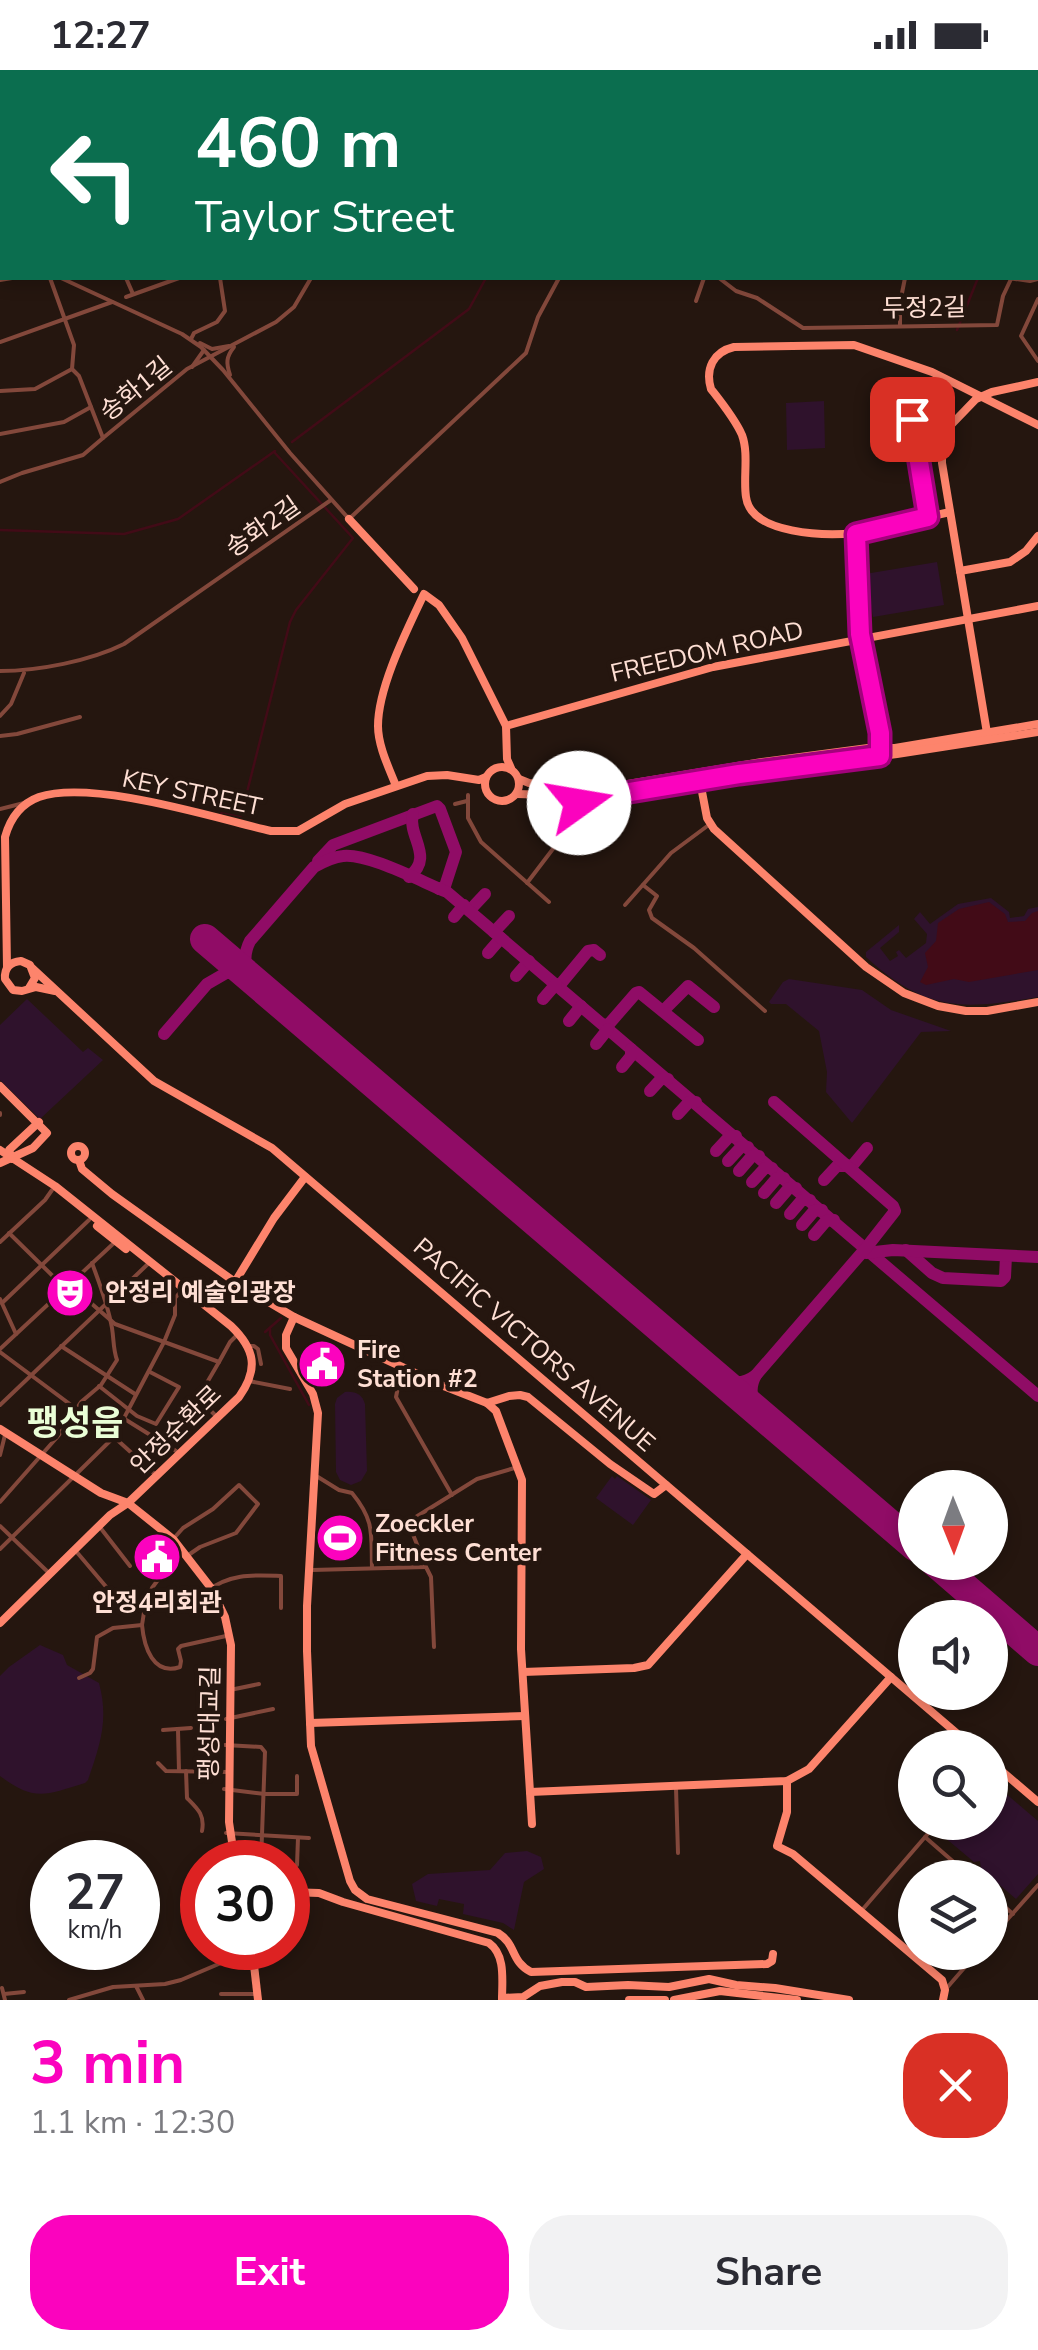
<!DOCTYPE html>
<meta charset="utf-8">
<style>
:root{--surface:#fff;--page:#f2f2f3;--text:#2b2b33;--muted:#7c7c81;--accent:#fb03be}
body{margin:0;font-family:"Nunito Sans","Noto Sans KR",sans-serif;background:var(--page);color:var(--text);height:100vh;display:flex;flex-direction:column;font-size:38px;white-space:nowrap}
*{box-sizing:border-box;margin:0}
p{font-size:32px;color:var(--muted)}
.icon{flex:none;width:55px;height:55px;fill:none;stroke:currentColor;stroke-width:2;stroke-linecap:round;stroke-linejoin:round}
.map{position:relative;height:1930px;overflow:hidden}
.details{display:flex;flex-direction:column;background:var(--surface);flex:1}
.details>*{flex:none}
.top-card{position:absolute;left:0px;top:0px;width:1040px;height:210px;box-shadow:0 5px 15px #0003;background:#0b6e4f;color:#fff;overflow:hidden}
.needle{width:65px;rotate:179deg}
.buttons{position:absolute;left:898px;top:1400px;display:grid;gap:20px}
.buttons a{display:grid;place-items:center;width:110px;height:110px;border-radius:50%;background:var(--surface);box-shadow:0 5px 15px #0003;font-size:50px}
.speed{position:absolute;left:30px;top:1770px;display:flex;gap:20px;font-size:50px;font-weight:700;text-align:center}
.speed>*{display:grid;place-content:center;width:130px;height:130px;border-radius:50%;background:var(--surface);box-shadow:0 5px 15px #0003;line-height:1}
.speed small{font-size:25px;font-weight:400}
.speed .limit{border:15px solid #d22;background:#fff;color:#111}
.pin{position:absolute;display:grid;place-items:center;width:85px;height:85px;color:#fff;margin:-42px;border-radius:20px;box-shadow:0 5px 15px #0006}
.me{position:absolute;width:110px;margin:-55px;rotate:77deg;stroke-linejoin:round;filter:drop-shadow(0 0 8px #0008)}
.turn{display:flex;align-items:center;gap:35px;height:210px;padding:0 30px;font-size:45px}
.turn .icon{width:130px;height:130px;stroke-width:2.5}
.turn b{display:block;font-size:70px;line-height:85px}
.round{display:grid;place-items:center;flex:none;width:105px;height:105px;border-radius:40px;background:var(--page)}
.headline{display:flex;align-items:center;justify-content:space-between;height:170px;padding:0 30px}
h1{font-size:60px;font-weight:700;line-height:75px;color:var(--accent)}
.action{display:flex;gap:20px;margin-top:auto;padding:20px 30px}
.action a{flex:1;height:115px;border-radius:40px;background:var(--accent);color:#fff;font-size:40px;font-weight:700;line-height:115px;text-align:center}
.action a+a{background:var(--page);color:var(--text)}
.status{display:flex;justify-content:space-between;align-items:center;height:70px;padding:0 50px;background:var(--surface);direction:ltr}
.status svg{height:28px;fill:currentColor}
.map>svg:first-child{display:block}
</style>
<div class="status"><b>12:27</b><svg viewBox="0 0 49 12"><path d="M0 12V9h3v3zM5 12V6h3v6zM10 12V3h3v9zM15 12V0h3v12zM26 1h20v11H26zM47 4h2v5h-2z"/></svg></div>
<div class="map">
<svg width="1038" height="1930" viewBox="0 0 1038 1930">
<rect width="100%" height="100%" fill="#25160f"/>
<!-- green -->
<g fill="#2f122c">
<path d="M824,331l1,47 -38,2 -1,-47z"/>
<path d="M937,492l7,43 -71,12 -8,-43z"/>
<path d="M991,828l18,14 1,6 14,-2 4,-7 10,-2v90c-76,13 -112,15 -172,-40v-5l33,-27v7l-19,16 10,13 8,-5 -2,-4 3,-2 7,8 20,-15 1,-9 -13,-15 6,-7 10,12 28,-20z"/>
<path d="M789,909l73,11 29,20 60,21 -30,1 -69,91 -26,-31 1,-20 -8,-41 -33,-27h-15l-2,-2 14,-20z"/>
<path d="M27,929l56,53 5,-4 15,12 -63,59 -40,-39v-55z"/>
<path d="M345,1322c10,-1 17,2 20,12l2,67 -6,10 -10,4 -11,-5 -4,-8 -1,-68 2,-6z"/>
<path d="M612,1406l3,3 2,-3 34,24 -18,25 -37,-27z"/>
<path d="M40,1575l23,10 4,10 32,18c10,37 1,62 -11,97l-3,3c-40,12 -50,19 -85,-7v-100l9,-9z"/>
<path d="M990,1710l48,41v53l-22,25 -35,-30 -1,-8 -6,1 -37,-31 8,-8 45,-1z"/>
<path d="M527,1781l14,6 3,12 -20,13 -10,48 -11,-7 -40,-9 1,-10 -25,-5 -2,7 -21,-5 -4,-17 16,-10 62,-4 15,-17z"/>
</g>
<!-- water -->
<path fill="#420b17" d="M989,832l16,12 3,8 17,-1 7,-8 6,-2v59l-69,12 -15,-3 -28,6 -6,-3 8,-15 -3,-14 11,-12 2,-18 21,-14z"/>
<g fill="none" stroke-linecap="round" stroke-linejoin="round">
<!-- stream -->
<g stroke="#420b17" stroke-width="2.5">
<path d="M598,2l1,-2"/>
<path d="M1038,58v-1"/>
<path d="M957,260l21,-52"/>
<path d="M292,372l177,-133 17,-31"/>
<path d="M0,460l124,4 54,-15 97,-68"/>
<path d="M221,744l1,-2 19,4 49,-194 6,-12 57,-72 -79,-86"/>
<path d="M270,1259v6l39,70"/>
<path d="M265,1262l16,-14"/>
</g>
<!-- taxiway -->
<g stroke="#900c66" stroke-width="12">
<path d="M318,791l15,-16 104,-39 3,3 16,43 -11,34 -6,3"/>
<path d="M409,807c26,-21 -2,-40 4,-63"/>
<path d="M470,840l15,-16"/>
<path d="M454,847l10,-12"/>
<path d="M494,862l15,-16"/>
<path d="M488,883l13,-15"/>
<path d="M516,906l13,-15"/>
<path d="M559,916l29,-35 6,-1 6,5"/>
<path d="M258,917c-12,-15 -17,-28 -8,-46l64,-74c9,-5 18,-10 29,-11 25,-3 79,26 104,36l591,504"/>
<path d="M543,929l13,-15"/>
<path d="M663,941l25,-25 26,21"/>
<path d="M569,951l12,-15"/>
<path d="M604,955l5,-1 27,-31 3,-1 59,48"/>
<path d="M164,964l43,-50 19,-11h7l19,10"/>
<path d="M596,974l12,-15"/>
<path d="M622,997l9,-11v-7"/>
<path d="M650,1021l11,-12h7"/>
<path d="M678,1044l11,-12h7"/>
<path d="M716,1081l13,-14 7,-1"/>
<path d="M728,1091l13,-14h7"/>
<path d="M845,1095l7,1 15,-18"/>
<path d="M739,1101l13,-15h7"/>
<path d="M824,1110l13,-14h9"/>
<path d="M752,1112l13,-14h7"/>
<path d="M764,1123l13,-15h7"/>
<path d="M776,1133l13,-15h7"/>
<path d="M790,1144l12,-14h8"/>
<path d="M802,1155l12,-14 8,-1"/>
<path d="M814,1165l12,-14 8,-1"/>
<path d="M906,1180l26,23 11,5 58,3 4,-4 1,-21"/>
<path d="M866,1183l27,-3 145,7"/>
<path d="M756,1305l110,-127 29,-37 -2,-5 -119,-104"/>
<path d="M717,1306c14,8 26,9 39,-1 -9,16 -3,27 7,40"/>
</g>
<!-- runway -->
<g stroke="#900c66" stroke-width="30">
<path d="M205,869l710,607"/>
<path d="M935,1492l103,89"/>
</g>
<!-- street -->
<g stroke="#83483b" stroke-width="4">
<path d="M1020,0l6,2"/>
<path d="M416,2l1,-2"/>
<path d="M688,2l2,-2"/>
<path d="M786,2v-2"/>
<path d="M986,2l1,-2"/>
<path d="M0,98l2,2"/>
<path d="M0,189l2,-1"/>
<path d="M50,208l24,67 -2,24"/>
<path d="M61,208l121,56 19,13 22,23 67,83 59,66 177,-166 12,-36 21,-39"/>
<path d="M126,208l7,16"/>
<path d="M719,208l17,13 21,7 46,30 194,-3 6,-29 8,-17"/>
<path d="M1008,208l22,3 8,-2"/>
<path d="M0,210l12,-2"/>
<path d="M126,227l53,-19"/>
<path d="M1038,229l-17,37 17,25"/>
<path d="M696,231l8,-23"/>
<path d="M900,256v-23l5,-25"/>
<path d="M191,269l3,-6 23,-11 8,-11 -5,-33"/>
<path d="M0,272l112,-40"/>
<path d="M200,273l12,6 17,-3"/>
<path d="M192,297l12,-17"/>
<path d="M230,305c-4,-12 -4,-18 4,-28"/>
<path d="M907,319l20,128"/>
<path d="M0,321l35,-2 37,-20 7,7 24,62 84,-69 89,-47 18,-15 17,-29"/>
<path d="M0,364l64,-12 27,-15"/>
<path d="M918,390l23,-4"/>
<path d="M0,412l22,-9 61,-18 20,-17"/>
<path d="M0,601c38,0 90,-10 124,-27l207,-144"/>
<path d="M0,646l11,-12 13,-31"/>
<path d="M0,666l17,-2 63,-17"/>
<path d="M468,725v23l13,24 68,60"/>
<path d="M455,734l12,-3"/>
<path d="M0,739l24,-6"/>
<path d="M527,813l51,-67 1,-29"/>
<path d="M643,815l14,11 -8,14 3,8 42,30 71,63"/>
<path d="M625,835l46,-52 39,-29"/>
<path d="M0,1043v2"/>
<path d="M9,1163l56,55"/>
<path d="M0,1172l45,-42 7,-10"/>
<path d="M69,1214l46,40 104,38 11,-20 9,-9"/>
<path d="M0,1229l16,35"/>
<path d="M2,1233l87,-83"/>
<path d="M61,1276l74,48"/>
<path d="M248,1276h6l4,3 3,15"/>
<path d="M0,1279l114,-106"/>
<path d="M0,1282l114,85 43,39"/>
<path d="M402,1297l-6,30 56,98"/>
<path d="M249,1311l41,8"/>
<path d="M99,1316l38,30 19,8 23,-37 -29,-15"/>
<path d="M0,1335l150,-143"/>
<path d="M123,1348l53,33"/>
<path d="M218,1348l-20,-20 21,-36"/>
<path d="M0,1385l5,-20"/>
<path d="M318,1407l21,13 13,3c23,28 19,41 20,75"/>
<path d="M0,1432l59,-67 22,-33 20,-17 16,-25c-4,-11 -3,-20 -5,-32 -4,-23 -12,-43 -20,-65"/>
<path d="M0,1456l50,48"/>
<path d="M99,1456l31,40"/>
<path d="M175,1467l8,-9 30,-19 26,-24 19,19 -22,29 -36,14 -13,9"/>
<path d="M0,1479l114,-112 50,-95 11,-27v-17l9,-10"/>
<path d="M75,1480l33,39 -6,7"/>
<path d="M426,1497l5,10 3,70"/>
<path d="M312,1500l114,-3 -16,-40 1,-7 66,-41 41,-12"/>
<path d="M207,1521c24,-18 46,-16 74,-15v32"/>
<path d="M142,1555l3,-19 7,-18 27,-37"/>
<path d="M79,1608l11,-5 3,-4 4,-32 16,-9 29,-3c2,22 11,51 38,42l1,-6 -3,-12 3,-3 45,-10"/>
<path d="M230,1620l29,-6"/>
<path d="M226,1649l47,-10"/>
<path d="M163,1660l28,-2"/>
<path d="M178,1660l1,41"/>
<path d="M225,1675l36,2 4,5 -4,110"/>
<path d="M158,1693l8,8 62,1"/>
<path d="M186,1701l1,27c11,11 18,17 15,33"/>
<path d="M676,1718l2,65"/>
<path d="M224,1719l41,5h32v-18"/>
<path d="M226,1763l83,5"/>
<path d="M925,1767l47,41"/>
<path d="M297,1795l1,-27"/>
<path d="M990,1824l23,20"/>
<path d="M863,1839l75,-87"/>
<path d="M990,1869l48,-54"/>
<path d="M136,1916l7,14"/>
<path d="M2,1918l3,12"/>
<path d="M945,1920l33,-38"/>
<path d="M4,1924l20,-2"/>
<path d="M221,1924h35"/>
<path d="M69,1930l44,-13 52,-3 16,-4 75,-32"/>
</g>
<!-- secondary -->
<g stroke="#fd846c" stroke-width="8">
<path d="M950,442l-94,21c-29,3 -105,2 -110,-36 -3,-19 3,-43 -4,-62 -7,-16 -20,-32 -31,-46 -6,-20 2,-37 23,-42l120,-2 78,27 106,53"/>
<path d="M349,449l65,70"/>
<path d="M856,463l4,100 20,100v19"/>
<path d="M960,501l50,-9 16,-11 12,-15"/>
<path d="M506,656l207,-59 325,-61"/>
<path d="M988,669l-46,-276v-22l7,-14 27,-28 16,-7 46,-10"/>
<circle cx="502" cy="714" r="17"/>
<path d="M699,706l8,42 7,11 152,138 38,26 34,13 28,5h21l51,-9"/>
<path d="M519,709l10,4 26,3 67,-1 140,-23 106,-14h27l143,-24"/>
<path d="M396,716c-7,-18 -18,-40 -18,-60 0,-39 29,-96 46,-132l15,11 23,33 44,88 1,33 4,9"/>
<path d="M517,724l62,2 44,-3 116,-19 158,-20 141,-22"/>
<path d="M7,897l-2,-130c5,-18 15,-33 34,-40 53,-18 176,21 232,34h27l47,-27 82,-28 20,-1 32,5 7,-3"/>
<path d="M32,898l122,113 118,67 702,600"/>
<path d="M29,918l6,-10 -5,-13 -9,-4c-11,1 -17,7 -16,18l8,11 9,1 14,-4 19,4"/>
<path d="M0,1016l47,47 -14,15 -33,15"/>
<circle cx="78" cy="1083" r="7"/>
<path d="M0,1080l55,36 176,140c24,23 28,43 8,71l-111,106 -18,12 -110,108"/>
<path d="M12,1089l-3,-9 30,-28"/>
<path d="M79,1090l3,9 30,25 123,88 59,35 147,68 46,18 22,-7 11,-1 8,2 82,67 38,26 6,4 12,-9"/>
<path d="M97,1156l29,23"/>
<path d="M235,1212l39,-64 31,-41"/>
<path d="M294,1247l-8,18v13l27,46 5,19 -11,193v45l4,95 39,135 5,9 12,9 131,34c19,12 12,28 33,39l236,-8 5,-3 1,-7"/>
<path d="M487,1333l9,8 26,69 -1,169 11,175"/>
<path d="M0,1359l101,64 27,10 45,36 38,49 14,29 6,28 -2,177 6,40"/>
<path d="M523,1602l111,-4 14,-3 99,-111"/>
<path d="M310,1653l215,-7"/>
<path d="M990,1691l48,41"/>
<path d="M787,1711v31l-10,34 16,8 149,126 3,10 -2,10"/>
<path d="M530,1722l257,-11 22,-12 82,-92"/>
<path d="M288,1822l31,1 24,9 146,41c17,12 13,38 13,57"/>
<path d="M252,1878l6,52"/>
<path d="M502,1928l21,-1 17,-11 22,-4h13l11,5 42,-2 41,2 40,-8 27,6 39,3 74,12"/>
<path d="M629,1930h36"/>
<path d="M674,1930l46,-9 77,9"/>
</g>
</g>
<g fill="none" stroke-linecap="round" stroke-linejoin="round">
<!-- route casing -->
<g stroke="#a3027c" stroke-width="25">
<path id="route" d="M579,733v-7l45,-3 115,-19 141,-18v-23l-20,-99 -4,-100 72,-17 -16,-98"/>
</g>
<!-- route -->
<use href="#route" stroke="#fb03be" stroke-width="18"/>
</g>
<!-- icons -->
<defs>
<g id="theatre-disc" transform="scale(2.5)"><circle r="9.5" fill="#fb03be" stroke="#25160f"/><path d="M-5-5.5Q0-4 5-5.5V0Q5 5 0 6Q-5 5-5 0ZM-3.3-2.5H-1v1.5H-3.3ZM1-2.5H3.3v1.5H1ZM-2.8 1Q0 5.5 2.8 1Z" fill="#fff"/></g>
<g id="civic-disc" transform="scale(2.5)"><circle r="9.5" fill="#fb03be" stroke="#25160f"/><path d="M-.6-6.5H3V-4.5H.6V-3L4-1V1h2V6H-6V1h2V-1L-.6-3ZM-1.2 2.5V6h2.4V2.5Z" fill="#fff"/></g>
<g id="stadium-disc" transform="scale(2.5)"><circle r="9.5" fill="#fb03be" stroke="#25160f"/><path d="M0-5a6.5 5 0 1 0 0 10a6.5 5 0 1 0 0-10ZM-3.5-1.8h7v3.6h-7Z" fill="#fff"/></g>
</defs>
<g fill-rule="evenodd">
<use href="#theatre-disc" x="70" y="1223"/>
<use href="#civic-disc" x="322" y="1294"/>
<use href="#stadium-disc" x="340" y="1468"/>
<use href="#civic-disc" x="157" y="1487"/>
</g>
<g text-anchor="middle" dominant-baseline="central" stroke-width="9" stroke-linejoin="round" paint-order="stroke">
<!-- street labels -->
<g font-size="25" fill="#fedfd4" stroke="#25160f">
<text transform="translate(924 238) rotate(-1)">두정2길</text>
<text transform="translate(136 319) rotate(-39)">송화1길</text>
<text transform="translate(263 457) rotate(-35)">송화2길</text>
<text transform="translate(707 582) rotate(-13)">FREEDOM ROAD</text>
<text transform="translate(192 723) rotate(12)">KEY STREET</text>
<text transform="translate(534 1275) rotate(41)">PACIFIC VICTORS AVENUE</text>
<text transform="translate(176 1360) rotate(-44)">안정순환로</text>
<text transform="translate(210 1653) rotate(-89)">팽성대교길</text>
</g>
<!-- poi labels -->
<g font-size="25" font-weight="bold" fill="#fedfd4" stroke="#25160f" text-anchor="start">
<text x="105" y="1223">안정리 예술인광장</text>
<text x="357" y="1280">Fire<tspan x="357" dy="29">Station #2</tspan></text>
<text x="375" y="1454">Zoeckler<tspan x="375" dy="29">Fitness Center</tspan></text>
<text x="157" y="1533" text-anchor="middle">안정4리회관</text>
</g>
<!-- district labels -->
<g font-size="35" font-weight="bold" fill="#eafed6" stroke="#25160f">
<text x="75" y="1353">팽성읍</text>
</g>
</g>
</svg>
<div class="buttons">
<a><svg class="needle" viewBox="-14 -14 28 28"><path d="M0-13l5 13h-10z" fill="#e53935"/><path d="M0 13l5-13h-10z" fill="#7c7c81"/></svg></a>
<a><svg class="icon" aria-label="sound" viewBox="0 0 24 24"><path d="M4 9h4l5-4v14l-5-4H4zM17 9q2 3 0 6"/></svg></a>
<a><svg class="icon" aria-label="search" viewBox="0 0 24 24"><circle cx="10" cy="10" r="6"/><path d="M15 15l6 6"/></svg></a>
<a><svg class="icon" aria-label="layers" viewBox="0 0 24 24"><path d="M12 4l9 5-9 5-9-5zM3 14l9 5 9-5"/></svg></a>
</div>
<div class="speed"><div>27<small>km/h</small></div><div class="limit">30</div></div>
<div class="pin" style="left:912px;top:349px;background:#d93025"><svg class="icon" aria-label="arrive" viewBox="0 0 24 24"><path d="M6 21V4h12l-3 4 3 4H6"/></svg></div>
<svg class="me" style="left:579px;top:733px" viewBox="-20 -20 40 40"><circle r="19" fill="#fff"/><path d="M0-13L10 11 0 6-10 11z" fill="#fb03be"/></svg>
<div class="top-card">
<div class="turn"><svg class="icon" aria-label="left" viewBox="0 0 24 24"><path d="M17 20v-9H6M10 6l-5 5 5 5"/></svg><div><b>460 m</b>Taylor Street</div></div>
</div>
</div>
<section class="details">
<div class="headline"><div><h1>3 min</h1><p>1.1 km · 12:30</p></div><a class="round" style="background:#d93025;color:#fff"><svg class="icon" aria-label="close" viewBox="0 0 24 24"><path d="M6 6l12 12M18 6L6 18"/></svg></a></div>
<div class="action"><a>Exit</a><a>Share</a></div>
</section>
